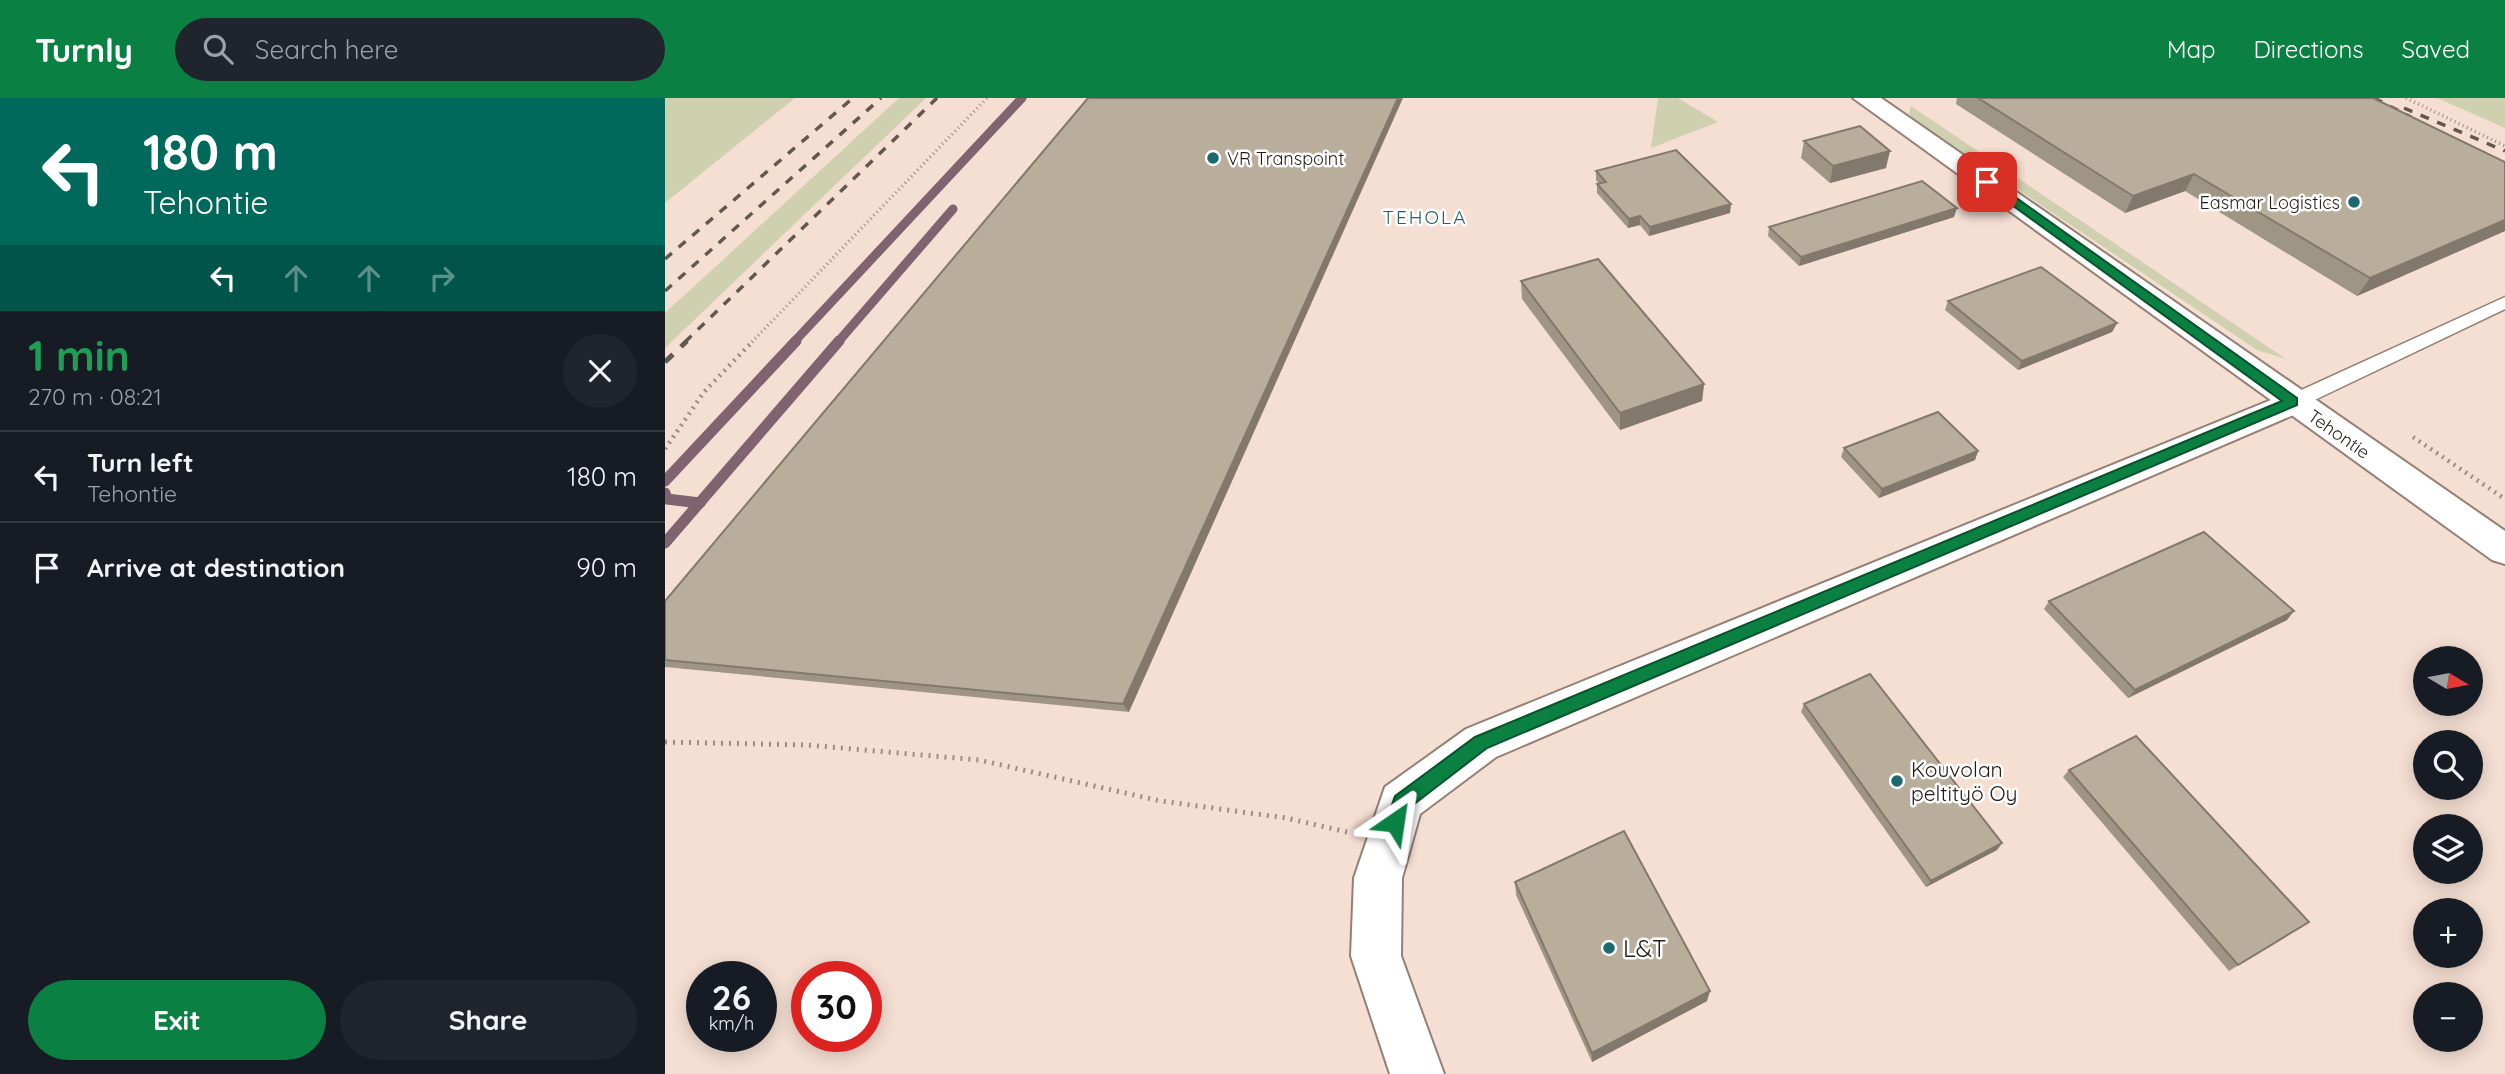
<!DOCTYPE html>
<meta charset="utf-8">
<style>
:root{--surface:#171b24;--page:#20242c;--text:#f1f3f6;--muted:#9ea1a6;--line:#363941;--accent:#0b8043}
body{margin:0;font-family:Quicksand,sans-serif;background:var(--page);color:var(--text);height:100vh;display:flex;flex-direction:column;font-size:26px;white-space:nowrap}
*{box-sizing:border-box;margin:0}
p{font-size:23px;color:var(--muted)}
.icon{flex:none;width:38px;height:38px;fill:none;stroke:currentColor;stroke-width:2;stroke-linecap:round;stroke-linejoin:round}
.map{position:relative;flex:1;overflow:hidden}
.drawer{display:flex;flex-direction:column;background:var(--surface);width:665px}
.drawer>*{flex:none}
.top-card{background:#00695c;color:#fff;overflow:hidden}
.needle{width:46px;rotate:100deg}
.controls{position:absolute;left:1748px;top:548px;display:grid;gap:14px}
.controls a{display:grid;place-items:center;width:70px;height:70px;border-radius:50%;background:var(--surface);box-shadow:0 4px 18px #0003;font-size:35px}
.speed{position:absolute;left:21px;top:863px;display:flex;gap:14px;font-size:35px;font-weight:700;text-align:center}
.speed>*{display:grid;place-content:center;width:91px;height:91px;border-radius:50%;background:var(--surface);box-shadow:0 4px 18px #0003;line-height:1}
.speed small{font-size:18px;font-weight:400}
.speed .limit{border:10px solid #d22;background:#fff;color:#111}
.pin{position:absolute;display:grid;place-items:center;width:60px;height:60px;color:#fff;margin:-30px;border-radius:14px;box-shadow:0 4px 10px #0006}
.me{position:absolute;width:77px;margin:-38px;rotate:32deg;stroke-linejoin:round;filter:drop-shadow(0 0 5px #0008)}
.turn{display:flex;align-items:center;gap:24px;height:147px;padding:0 28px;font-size:32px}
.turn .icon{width:91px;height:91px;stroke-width:2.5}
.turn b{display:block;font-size:49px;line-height:60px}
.lanes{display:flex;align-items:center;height:66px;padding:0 28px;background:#0003;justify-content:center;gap:35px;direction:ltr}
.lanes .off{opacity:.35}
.round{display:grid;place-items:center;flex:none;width:74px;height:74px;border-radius:37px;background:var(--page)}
.headline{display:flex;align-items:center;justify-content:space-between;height:119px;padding:0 28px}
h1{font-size:42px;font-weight:800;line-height:52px;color:#1e9e55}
.button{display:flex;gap:14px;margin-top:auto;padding:14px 28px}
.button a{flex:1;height:80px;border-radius:42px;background:var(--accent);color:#fff;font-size:28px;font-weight:800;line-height:80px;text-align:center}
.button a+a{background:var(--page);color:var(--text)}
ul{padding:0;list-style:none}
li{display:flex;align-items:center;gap:21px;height:91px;padding:0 28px;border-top:2px solid var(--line)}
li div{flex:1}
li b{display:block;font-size:26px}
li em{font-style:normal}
header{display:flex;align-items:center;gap:42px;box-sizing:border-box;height:98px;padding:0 35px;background:var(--accent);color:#fff}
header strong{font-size:33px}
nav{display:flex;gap:38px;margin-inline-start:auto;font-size:24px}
.search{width:490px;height:63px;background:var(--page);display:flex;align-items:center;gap:18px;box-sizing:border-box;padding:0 24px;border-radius:38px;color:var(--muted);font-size:26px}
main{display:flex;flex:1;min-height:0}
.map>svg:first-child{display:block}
</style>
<header>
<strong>Turnly</strong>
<div class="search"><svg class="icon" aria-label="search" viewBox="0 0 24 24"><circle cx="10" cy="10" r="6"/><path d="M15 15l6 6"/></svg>Search here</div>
<nav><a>Map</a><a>Directions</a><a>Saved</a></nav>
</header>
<main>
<section class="drawer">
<div class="top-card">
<div class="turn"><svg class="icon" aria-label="left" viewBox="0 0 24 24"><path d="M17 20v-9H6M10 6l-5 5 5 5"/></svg><div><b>180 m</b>Tehontie</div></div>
<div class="lanes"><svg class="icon" aria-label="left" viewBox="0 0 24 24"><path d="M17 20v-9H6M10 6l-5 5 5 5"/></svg><svg class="icon off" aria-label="ahead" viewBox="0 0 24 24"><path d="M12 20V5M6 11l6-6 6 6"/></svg><svg class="icon off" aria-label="ahead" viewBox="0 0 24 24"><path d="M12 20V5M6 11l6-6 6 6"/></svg><svg class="icon off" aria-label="right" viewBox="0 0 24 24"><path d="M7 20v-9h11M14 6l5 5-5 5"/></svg></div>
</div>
<div class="headline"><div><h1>1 min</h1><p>270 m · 08:21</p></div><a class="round"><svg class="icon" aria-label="close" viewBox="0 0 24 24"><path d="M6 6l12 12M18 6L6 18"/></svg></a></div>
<ul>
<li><svg class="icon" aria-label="left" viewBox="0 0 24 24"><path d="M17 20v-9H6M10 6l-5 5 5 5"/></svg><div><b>Turn left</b><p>Tehontie</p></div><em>180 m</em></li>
<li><svg class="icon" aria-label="arrive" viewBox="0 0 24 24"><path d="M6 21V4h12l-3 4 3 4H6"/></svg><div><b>Arrive at destination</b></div><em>90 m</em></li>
</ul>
<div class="button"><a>Exit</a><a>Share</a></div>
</section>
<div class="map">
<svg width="1840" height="976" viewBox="0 0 1840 976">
<rect width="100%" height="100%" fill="#f5dfd3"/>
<!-- green -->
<g fill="#cfd0af">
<path d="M0,0h130l-130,105z"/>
<path d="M234,0h27l-261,250v-35z"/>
<path d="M993,0h20l40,24 -67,26z"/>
<path d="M1772,0h68v30z"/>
<path d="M1246,8l375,253 -29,-9 -344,-231 -4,-6z"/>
</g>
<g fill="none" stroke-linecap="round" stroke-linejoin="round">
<!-- stream-far1 -->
<g stroke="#80636f" stroke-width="9">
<path d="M129,244l228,-244"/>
<path d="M173,244l115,-133"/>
</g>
<!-- stream -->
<g stroke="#80636f" stroke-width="11">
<path d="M0,383l131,-140"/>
<path d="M0,395l2,6 33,4"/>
<path d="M0,445l174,-202"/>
</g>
<!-- lane casing -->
<g stroke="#948075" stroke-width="3">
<path id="lane" d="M1840,199v12l-205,98h-14l-3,-5 3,-5z"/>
</g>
<!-- street casing -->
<g stroke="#948075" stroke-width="4">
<path id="street" d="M1628,293l12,3 4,8 -4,8 -809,347 -76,57 -18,64 -1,78 43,118h-54l-39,-118 3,-78 31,-91 81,-58z"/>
</g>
<!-- secondary casing -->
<g stroke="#948075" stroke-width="4">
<path id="secondary" d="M1188,0h28l624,433v33l-13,-4z"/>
</g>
<!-- path-far2 -->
<g stroke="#9c8c84" stroke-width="3.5" stroke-dasharray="1 3.5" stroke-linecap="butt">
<path d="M1741,0l99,48"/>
<path d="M87,244l235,-244"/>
</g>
<!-- path-far1 -->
<g stroke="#9c8c84" stroke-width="4.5" stroke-dasharray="2 5" stroke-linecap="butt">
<path d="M1748,339l92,62"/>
<path d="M0,351l39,-57 49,-51"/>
</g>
<!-- path -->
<path stroke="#9c8c84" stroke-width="5" stroke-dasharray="2 6" stroke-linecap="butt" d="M0,644l142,3 172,15 182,41 125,17 61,14"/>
<!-- lane -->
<use href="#lane" fill="#fff" fill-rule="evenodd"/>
<!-- street -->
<use href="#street" fill="#fff" fill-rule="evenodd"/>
<!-- secondary -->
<use href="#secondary" fill="#fff" fill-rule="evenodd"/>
<!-- rail-far1 -->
<g stroke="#635750" stroke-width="3.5" stroke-dasharray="9 9" stroke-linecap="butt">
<path d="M1709,0l37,19"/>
<path d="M1739,10l101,43"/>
<path d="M0,161l188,-161"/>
<path d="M0,193l216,-193"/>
<path d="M20,244l252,-244"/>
</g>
<!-- rail -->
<path stroke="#635750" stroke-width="5" stroke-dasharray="11 11" stroke-linecap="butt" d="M0,264l22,-21"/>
</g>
<!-- wall -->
<g fill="#9f9585">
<path d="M423,0l41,614 -464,-45v-66z"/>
<path d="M1292,0h416l132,64v69l-148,65 -172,-105 -60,22 -169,-109z"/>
<path d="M1139,43l82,27 -56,15 -29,-25z"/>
<path d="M931,73l134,42 -81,23 -9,-11 -12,3 -31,-35v-9h2l-3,-4z"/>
<path d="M1289,119l-155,49 -31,-30 1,-9z"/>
<path d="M856,183l183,103 -2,17 -82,29 -98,-131z"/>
<path d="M1283,203l169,22 -5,9 -94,38 -73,-60z"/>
<path d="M1179,350l134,3 -3,9 -96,38 -38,-41z"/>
<path d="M1384,503l238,19 -159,78 -84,-89z"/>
<path d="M1139,606l198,139 -5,7 -71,37 -125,-175z"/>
<path d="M1404,672l240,152 -80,49 -166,-194z"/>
<path d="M850,784l192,119 -115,61 -76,-167z"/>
</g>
<!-- shaded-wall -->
<g fill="#82796c">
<path d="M733,0h5l-274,614 -6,-8z"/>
<path d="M1225,53l-4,17 -56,15 3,-17z"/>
<path d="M1529,76l-9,17 -60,22 8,-17z"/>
<path d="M1066,106l-1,9 -81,23 1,-9z"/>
<path d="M1292,110l-3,9 -155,49 2,-9z"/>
<path d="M975,118v9l-12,3 1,-9z"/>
<path d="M1840,122v11l-148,65 13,-18z"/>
<path d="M1452,225l-5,9 -94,38 4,-9z"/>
<path d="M1039,286l-2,17 -82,29v-17z"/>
<path d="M1313,353l-3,9 -96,38 3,-9z"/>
<path d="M1629,513l-7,9 -159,78 7,-8z"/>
<path d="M1337,745l-5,7 -71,37 5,-6z"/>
<path d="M1045,893l-3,10 -115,61v-9z"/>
</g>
<!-- building -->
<g fill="#b9ad9b" stroke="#82796c" stroke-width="2">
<path d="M423,0h310l-275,606 -458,-44v-59z"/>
<path d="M1313,0h395l132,64v58l-135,58 -176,-104 -61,22z"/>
<path d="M1195,28l30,25 -57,15 -29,-25z"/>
<path d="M1011,52l55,54 -81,23 -10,-11 -11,3 -32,-35 9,-2 -10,-11z"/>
<path d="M1257,83l35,27 -156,49 -32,-30z"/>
<path d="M933,161l106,125 -84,29 -99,-132z"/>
<path d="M1376,169l76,56 -95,38 -74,-60z"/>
<path d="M1273,314l40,39 -96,38 -38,-41z"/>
<path d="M1539,434l90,79 -159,79 -86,-89z"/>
<path d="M1205,576l132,169 -71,38 -127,-177z"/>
<path d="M1471,638l173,186 -71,43 -169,-195z"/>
<path d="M959,733l86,160 -118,62 -77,-171z"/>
</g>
<!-- route -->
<path fill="#0b8043" stroke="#07532c" stroke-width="2" d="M1318,81h7l307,219v7l-810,343 -78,60 -7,20 -7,3 -6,-3 -3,-6 9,-26 80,-59 807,-336 -299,-217z"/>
<!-- markers -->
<g fill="#1d6a6e" stroke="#fff" stroke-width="2.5">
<circle cx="548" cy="60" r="7"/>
<circle cx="1689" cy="104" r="7"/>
<circle cx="1232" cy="683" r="7"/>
<circle cx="944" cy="850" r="7"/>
</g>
<g text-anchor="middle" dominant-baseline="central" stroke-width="5" stroke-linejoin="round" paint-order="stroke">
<!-- far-poi labels -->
<g font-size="18" fill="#241c18" stroke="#fff" text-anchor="start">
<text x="562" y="60">VR Transpoint</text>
<text x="1675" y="104" text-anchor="end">Easmar Logistics</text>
</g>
<!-- far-street labels -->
<g font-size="18" fill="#241c18" stroke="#fff">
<text transform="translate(1674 336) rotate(35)">Tehontie</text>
</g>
<!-- far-neighbourhood labels -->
<g font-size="19" letter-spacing="2" fill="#276164" stroke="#fff">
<text x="760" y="119">TEHOLA</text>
</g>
<!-- poi labels -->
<g font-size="21" fill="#241c18" stroke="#fff" text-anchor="start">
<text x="1246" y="671">Kouvolan<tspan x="1246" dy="24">peltityö Oy</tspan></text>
</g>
<!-- near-poi labels -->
<g font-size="24" fill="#241c18" stroke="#fff" text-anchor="start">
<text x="958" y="850">L&amp;T</text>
</g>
</g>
</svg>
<div class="controls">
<a><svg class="needle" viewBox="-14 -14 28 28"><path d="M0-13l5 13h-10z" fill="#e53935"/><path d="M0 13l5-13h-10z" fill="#9ea1a6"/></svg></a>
<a><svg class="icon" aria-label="search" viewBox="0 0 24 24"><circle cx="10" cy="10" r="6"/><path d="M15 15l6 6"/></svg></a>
<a><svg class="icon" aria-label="layers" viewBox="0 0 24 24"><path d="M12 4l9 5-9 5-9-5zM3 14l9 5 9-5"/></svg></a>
<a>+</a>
<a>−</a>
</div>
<div class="speed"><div>26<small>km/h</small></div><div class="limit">30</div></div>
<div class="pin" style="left:1322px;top:84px;background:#d93025"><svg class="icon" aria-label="arrive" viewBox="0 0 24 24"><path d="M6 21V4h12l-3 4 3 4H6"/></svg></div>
<svg class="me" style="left:730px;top:724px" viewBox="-20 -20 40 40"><path d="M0-17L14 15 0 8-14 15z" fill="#0b8043" stroke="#fff" stroke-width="4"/></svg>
</div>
</main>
